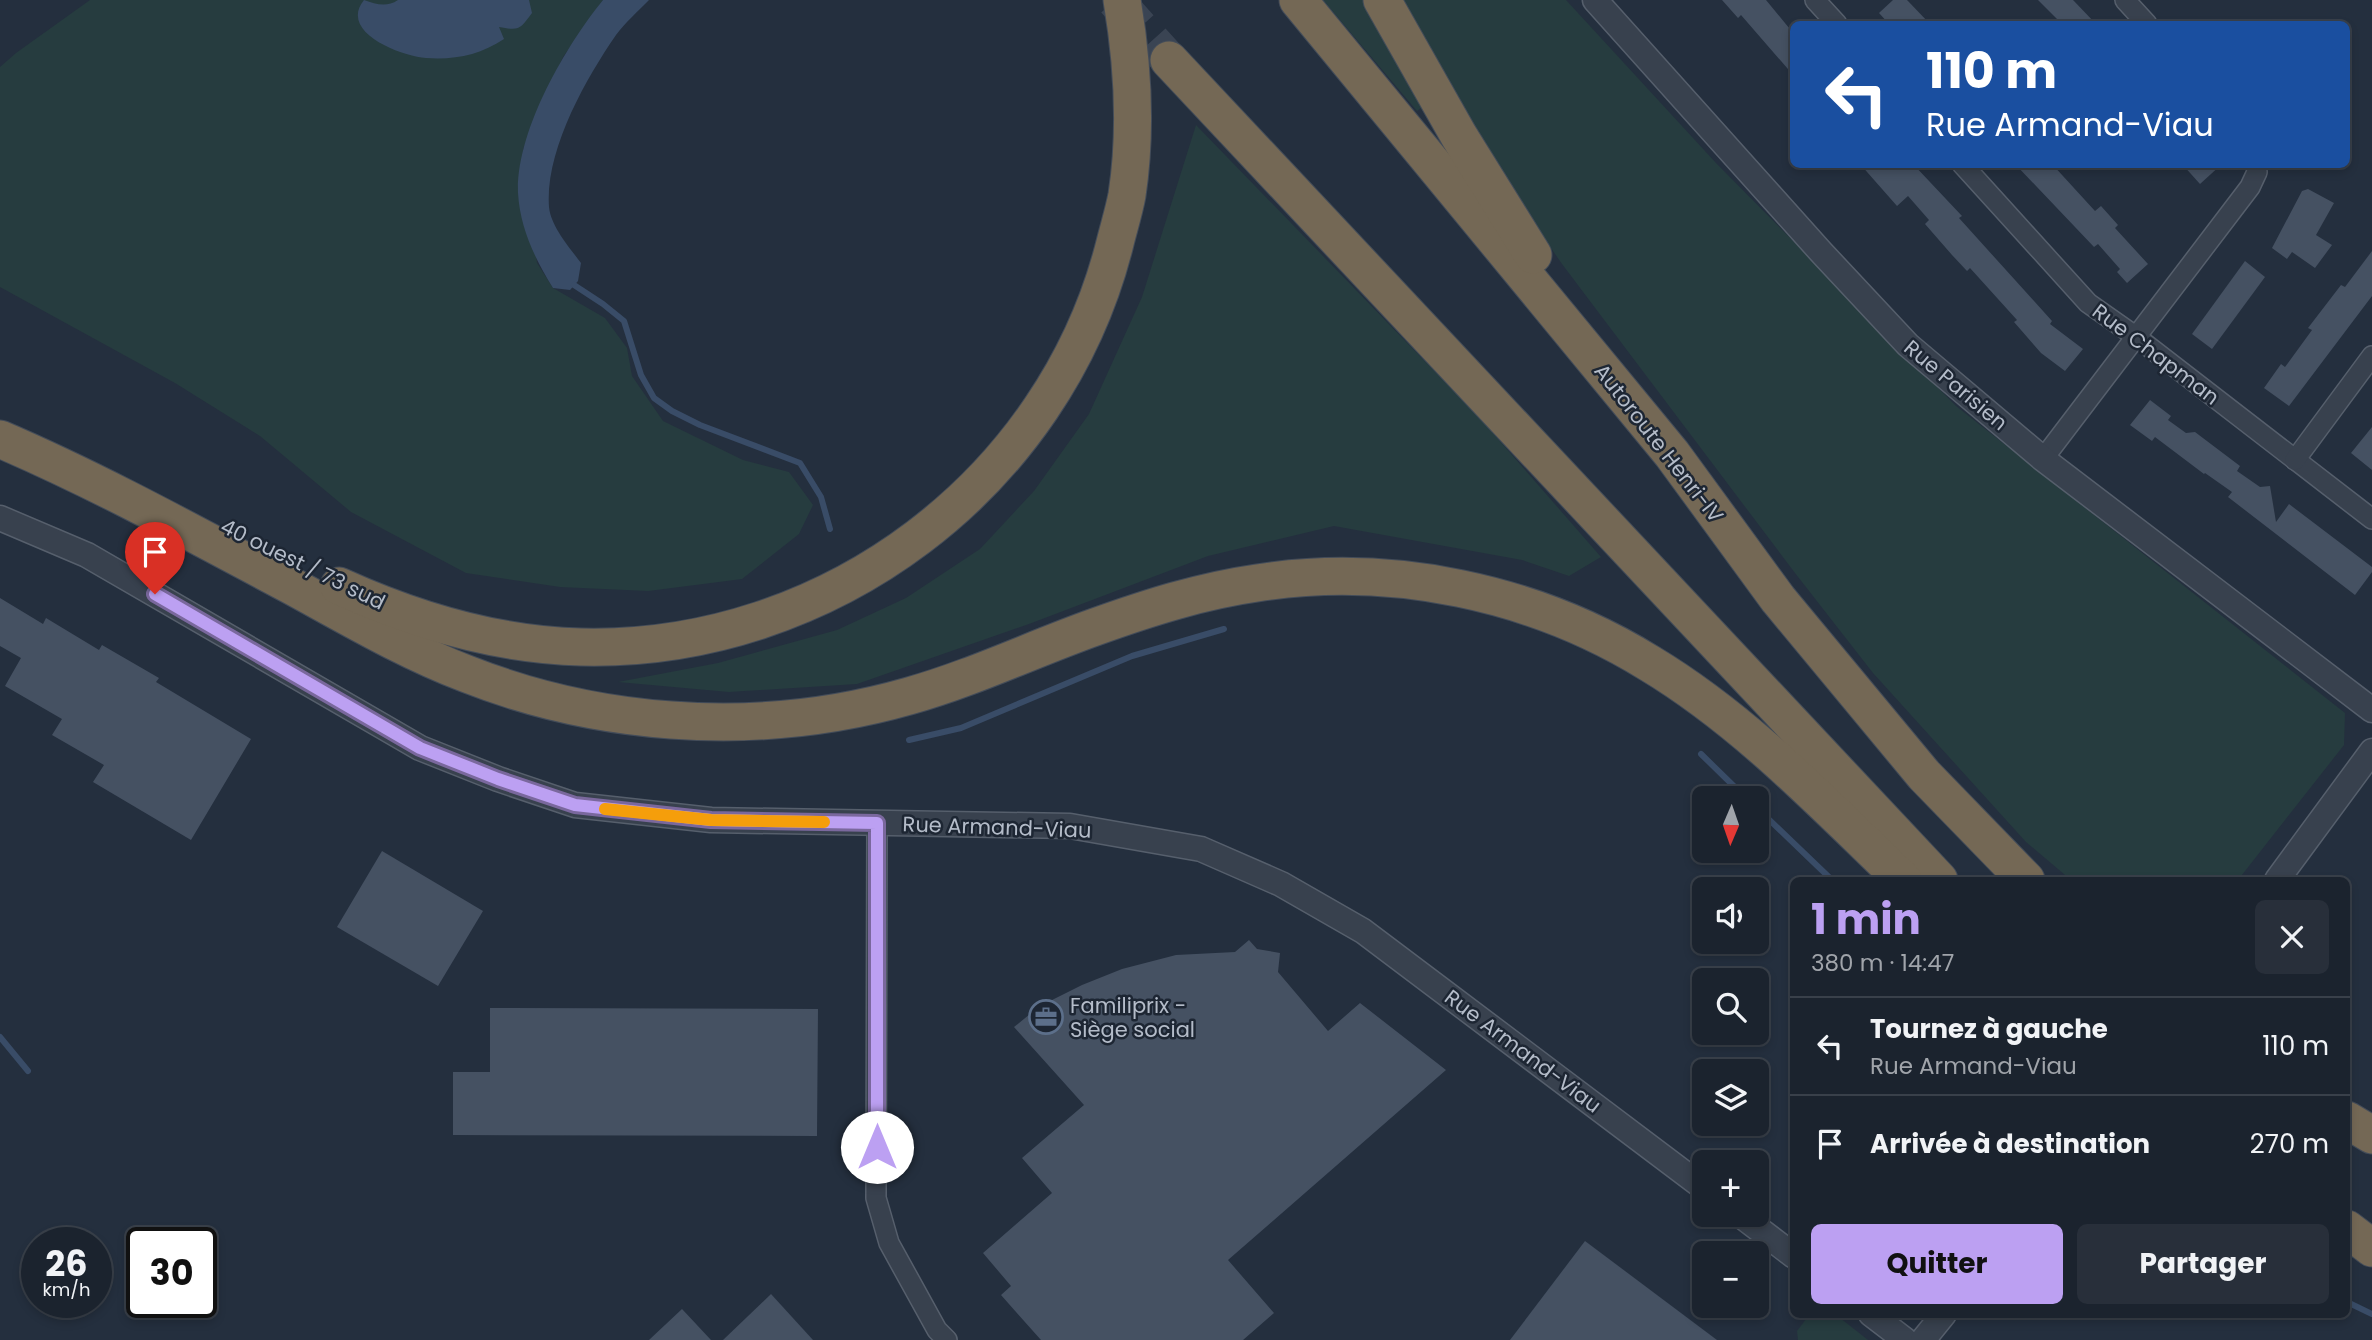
<!DOCTYPE html>
<html lang="fr">
<meta charset="utf-8">
<style>
:root{--surface:#1b232e;--page:#282f3a;--text:#f1f3f6;--muted:#a0a4aa;--line:#39404a;--accent:#bca0f2}
body{margin:0;font-family:Poppins,sans-serif;background:var(--page);color:var(--text);height:100vh;display:flex;flex-direction:column;font-size:26px;white-space:nowrap}
*{box-sizing:border-box;margin:0}
p{font-size:23px;color:var(--muted)}
.icon{flex:none;width:38px;height:38px;fill:none;stroke:currentColor;stroke-width:2;stroke-linecap:round;stroke-linejoin:round}
.map{position:relative;flex:1;overflow:hidden}
.side{position:absolute;left:1790px;top:877px;width:560px;height:441px;display:flex;flex-direction:column;background:var(--surface);border-radius:10px;box-shadow:0 4px 10px #0003,0 0 0 2px var(--line)}
.side>*{flex:none}
.top-card{position:absolute;left:1790px;top:21px;width:560px;height:147px;border-radius:10px;box-shadow:0 4px 10px #0003,0 0 0 2px var(--line);background:#1a4fa0;color:#fff;overflow:hidden}
.needle{width:46px;rotate:182deg}
.controls{position:absolute;left:1692px;top:786px;display:grid;gap:14px}
.controls a{display:grid;place-items:center;width:77px;height:77px;border-radius:10px;background:var(--surface);box-shadow:0 4px 10px #0003,0 0 0 2px var(--line);font-size:35px}
.speed{position:absolute;left:21px;top:1227px;display:flex;gap:14px;font-size:35px;font-weight:700;text-align:center}
.speed>*{display:grid;place-content:center;width:91px;height:91px;border-radius:50%;background:var(--surface);box-shadow:0 4px 10px #0003,0 0 0 2px var(--line);line-height:1}
.speed small{font-size:18px;font-weight:400}
.speed .limit{border:4px solid #111;border-radius:10px;background:#fff;color:#111}
.pin{position:absolute;display:grid;place-items:center;width:60px;height:60px;color:#fff;margin:-72px -30px;border-radius:50% 50% 50% 0;rotate:-45deg;box-shadow:0 0 7px #0007}
.pin .icon{rotate:45deg}
.me{position:absolute;width:77px;margin:-38px;rotate:0deg;stroke-linejoin:round;filter:drop-shadow(0 0 5px #0008)}
.turn{display:flex;align-items:center;gap:24px;height:147px;padding:0 21px;font-size:32px}
.turn .icon{width:91px;height:91px;stroke-width:2.5}
.turn b{display:block;font-size:49px;line-height:60px}
.round{display:grid;place-items:center;flex:none;width:74px;height:74px;border-radius:10px;background:var(--page)}
.head{display:flex;align-items:center;justify-content:space-between;height:119px;padding:0 21px}
h1{font-size:42px;font-weight:700;line-height:52px;color:var(--accent)}
.cta{display:flex;gap:14px;margin-top:auto;padding:14px 21px}
.cta a{flex:1;height:80px;border-radius:10px;background:var(--accent);color:#111;font-size:28px;font-weight:700;line-height:80px;text-align:center}
.cta a+a{background:var(--page);color:var(--text)}
ul{padding:0;list-style:none}
li{display:flex;align-items:center;gap:21px;height:98px;padding:0 21px;border-top:2px solid var(--line)}
li div{flex:1}
li b{display:block;font-size:26px}
li em{font-style:normal}
.map>svg:first-child{display:block}
</style>
<div class="map">
<svg width="2372" height="1340" viewBox="0 0 2372 1340">
<rect width="100%" height="100%" fill="#242f3e"/>
<!-- green -->
<g fill="#263c3f">
<path d="M90,0h513l-40,57 -40,92 14,114 16,25 52,30 22,30 5,28 31,45 80,39 46,12 24,33 -14,29 -57,45 -94,12 -88,-4 -94,-14 -115,-61 -91,-76 -85,-53 -175,-96v-220l16,-14z"/>
<path d="M1323,0h41l60,106 -7,5z"/>
<path d="M1401,0h165l150,163 240,243 389,307 -1,32 -106,135h-167l-45,-38 -153,-169 -78,-100 -233,-309 -121,-175z"/>
<path d="M1196,125l282,291 123,141 -32,19 -47,-16 -188,-34 -126,30 -179,68 -172,60 -128,8 -111,-10 100,-19 119,-33 69,-32 74,-49 54,-58 55,-77 53,-117z"/>
<path d="M1810,1314h25l33,26h-70l-1,-9z"/>
</g>
<!-- water -->
<g fill="#394c67">
<path d="M364,0c12,4 22,8 34,0h131l3,13c-12,16 -12,18 -33,14l5,12c-24,16 -49,21 -78,19 -25,-2 -88,-26 -62,-58z"/>
<path d="M603,0h46c-11,11 -24,23 -33,35 -31,45 -71,116 -67,172 2,20 21,41 32,56l-3,18 -8,9 -17,-2c-18,-29 -33,-60 -35,-95 -2,-62 47,-146 85,-193z"/>
</g>
<g fill="none" stroke-linecap="round" stroke-linejoin="round">
<!-- stream -->
<g stroke="#394c67" stroke-width="6">
<path d="M574,285l29,19 21,17 17,54 13,23 18,13 28,14 100,38 21,34 9,32"/>
<path d="M909,740l52,-12 171,-72 92,-27"/>
<path d="M1701,754l45,44"/>
<path d="M1757,808l75,72"/>
<path d="M0,1037l28,34"/>
<path d="M2347,1302l25,12"/>
</g>
</g>
<!-- building -->
<g fill="#455162">
<path d="M1722,0h44l28,34v42l-53,-61 -3,3z"/>
<path d="M1893,0h14l23,24h-41l-10,-11z"/>
<path d="M2038,0h35l23,24h-34z"/>
<path d="M1860,164h53l49,52 -3,2 93,103 -2,3 33,25 -18,22 -24,-18 -27,-31 3,-2 -47,-52 -3,3 -15,-16 -27,-31 4,-4 -21,-24 -11,10z"/>
<path d="M2015,164h37l43,47 6,-5 17,19 -3,3 33,36 -21,19 -10,-11 3,-3 -22,-25 -4,3z"/>
<path d="M2182,164h40l-22,20z"/>
<path d="M2308,189l26,14 -18,32 16,10 -17,23 -23,-16 -5,7 -15,-11 30,-57z"/>
<path d="M2372,251v45l-83,110 -25,-18 17,-24 4,3 27,-37 -4,-2 33,-43 4,2z"/>
<path d="M2245,261l20,16 -53,72 -20,-15z"/>
<path d="M2150,400l21,16 -3,4 18,13 9,-1 45,34 -3,5 23,16 10,-1 6,36 13,-18 83,63v5l-17,23 -127,-98 4,-5 -27,-19 -1,1 -49,-37 -3,4 -22,-16z"/>
<path d="M2372,427v43l-21,-17z"/>
<path d="M0,598l43,26 3,-6 53,32 3,-5 57,33 -3,4 95,57 -60,101 -98,-58 11,-17 -52,-30 10,-16 -57,-33 16,-28 -21,-12z"/>
<path d="M382,851l101,60 -45,75 -101,-59z"/>
<path d="M1249,940l8,9 23,4 -2,19 50,59 32,-28 86,67 -218,190 46,53 -31,27h-202l-40,-45 10,-9 -28,-33 69,-60 -30,-35 62,-53 -70,-78 21,-17 19,-11 28,-14 40,-16 54,-14 59,-3z"/>
<path d="M490,1008l328,1 -1,127 -364,-1v-63h37z"/>
<path d="M1585,1241l132,99h-207z"/>
<path d="M771,1294l42,46h-90z"/>
<path d="M682,1309l29,31h-62z"/>
</g>
<g fill="none" stroke-linecap="round" stroke-linejoin="round">
<!-- motorway-tunnel -->
<path stroke="#3a4453" stroke-width="37" stroke-dasharray="37 18" stroke-linecap="butt" d="M1115,0l54,60"/>
<!-- minor casing -->
<g stroke="#565f6c" stroke-width="22">
<g id="minor">
<path d="M1815,0l22,24"/>
<path d="M2125,0l22,24"/>
<path d="M1962,164l126,139 47,33 237,183"/>
<path d="M2043,459l207,-272 7,-15 -1,-8"/>
<path d="M2295,460l77,-104"/>
<path d="M877,823l-1,375 13,45 48,87 10,10"/>
</g>
</g>
<!-- tertiary casing -->
<g stroke="#565f6c" stroke-width="27">
<g id="tertiary">
<path d="M1595,0l226,252 87,93 135,114 329,251"/>
<path d="M0,518l87,37 333,193 78,31 77,26 136,15 359,6 131,23 80,35 82,47 341,257"/>
<path d="M2277,880l95,-129"/>
<path d="M1739,1214l55,42"/>
<path d="M1871,1314l34,26"/>
<path d="M1923,1340l21,-26"/>
</g>
</g>
<!-- motorway casing -->
<g stroke="#434c59" stroke-width="39">
<g id="motorway">
<path d="M1298,0l374,454 106,145 146,176 102,105"/>
<path d="M1382,0l77,136 74,119"/>
<path d="M1169,60l770,820"/>
<path d="M0,439c100,43 194,95 290,146 57,31 116,66 177,89 66,26 134,41 204,46 80,6 161,-2 238,-24 64,-18 124,-47 186,-69 53,-19 106,-36 162,-44 134,-21 277,9 392,80 95,57 174,140 254,217"/>
<path d="M339,586c75,34 158,59 242,61 247,6 474,-164 534,-404 4,-16 9,-32 12,-48 10,-66 6,-130 -5,-195"/>
<path d="M2347,1120l25,15"/>
<path d="M2347,1229l25,19"/>
</g>
</g>
<!-- minor -->
<use href="#minor" stroke="#38414e" stroke-width="19"/>
<!-- tertiary -->
<use href="#tertiary" stroke="#38414e" stroke-width="24"/>
<!-- motorway -->
<use href="#motorway" stroke="#746855" stroke-width="37"/>
</g>
<g fill="none" stroke-linecap="round" stroke-linejoin="round">
<!-- route casing -->
<g stroke="#7a689d" stroke-width="18">
<path id="route" d="M155,594l265,154 78,31 77,26 136,15 166,3v324"/>
</g>
<!-- route -->
<use href="#route" stroke="#bca0f2" stroke-width="12"/>
<!-- slow -->
<path stroke="#f59e0b" stroke-width="12" d="M605,809l106,11 113,2"/>
</g>
<!-- icons -->
<defs>
<g id="office-ring" transform="scale(1.75)"><circle r="9.5" fill="#1d2633" stroke="#5c6f8a" stroke-width="1.5"/><path d="M-6-3h4V-5.5h4V-3h4V5H-6ZM-1-4.5V-3h2v-1.5ZM-6 0V1H6V0Z" fill="#5c6f8a"/></g>
</defs>
<g fill-rule="evenodd">
<use href="#office-ring" x="1046" y="1017"/>
</g>
<g text-anchor="middle" dominant-baseline="central" stroke-width="5" stroke-linejoin="round" paint-order="stroke">
<!-- street labels -->
<g font-size="21" fill="#b4bcc9" stroke="#1d2633">
<text transform="translate(2156 354) rotate(37)">Rue Chapman</text>
<text transform="translate(1956 385) rotate(40)">Rue Parisien</text>
<text transform="translate(1659 443) rotate(52)">Autoroute Henri-IV</text>
<text transform="translate(303 564) rotate(26)">40 ouest / 73 sud</text>
<text transform="translate(997 827) rotate(2)">Rue Armand-Viau</text>
<text transform="translate(1523 1051) rotate(37)">Rue Armand-Viau</text>
</g>
<!-- poi labels -->
<g font-size="21" fill="#b4bcc9" stroke="#1d2633" text-anchor="start">
<text x="1070" y="1005">Familiprix -<tspan x="1070" dy="24">Siège social</tspan></text>
</g>
</g>
</svg>
<div class="controls">
<a><svg class="needle" viewBox="-14 -14 28 28"><path d="M0-13l5 13h-10z" fill="#e53935"/><path d="M0 13l5-13h-10z" fill="#a0a4aa"/></svg></a>
<a><svg class="icon" aria-label="sound" viewBox="0 0 24 24"><path d="M4 9h4l5-4v14l-5-4H4zM17 9q2 3 0 6"/></svg></a>
<a><svg class="icon" aria-label="search" viewBox="0 0 24 24"><circle cx="10" cy="10" r="6"/><path d="M15 15l6 6"/></svg></a>
<a><svg class="icon" aria-label="layers" viewBox="0 0 24 24"><path d="M12 4l9 5-9 5-9-5zM3 14l9 5 9-5"/></svg></a>
<a>+</a>
<a>−</a>
</div>
<div class="speed"><div>26<small>km/h</small></div><div class="limit">30</div></div>
<div class="pin" style="left:155px;top:594px;background:#d93025"><svg class="icon" aria-label="arrive" viewBox="0 0 24 24"><path d="M6 21V4h12l-3 4 3 4H6"/></svg></div>
<svg class="me" style="left:877px;top:1147px" viewBox="-20 -20 40 40"><circle r="19" fill="#fff"/><path d="M0-13L10 11 0 6-10 11z" fill="#bca0f2"/></svg>
<div class="top-card">
<div class="turn"><svg class="icon" aria-label="left" viewBox="0 0 24 24"><path d="M17 20v-9H6M10 6l-5 5 5 5"/></svg><div><b>110 m</b>Rue Armand-Viau</div></div>
</div>
<section class="side">
<div class="head"><div><h1>1 min</h1><p>380 m · 14:47</p></div><a class="round"><svg class="icon" aria-label="close" viewBox="0 0 24 24"><path d="M6 6l12 12M18 6L6 18"/></svg></a></div>
<ul>
<li><svg class="icon" aria-label="left" viewBox="0 0 24 24"><path d="M17 20v-9H6M10 6l-5 5 5 5"/></svg><div><b>Tournez à gauche</b><p>Rue Armand-Viau</p></div><em>110 m</em></li>
<li><svg class="icon" aria-label="arrive" viewBox="0 0 24 24"><path d="M6 21V4h12l-3 4 3 4H6"/></svg><div><b>Arrivée à destination</b></div><em>270 m</em></li>
</ul>
<div class="cta"><a>Quitter</a><a>Partager</a></div>
</section>
</div>
